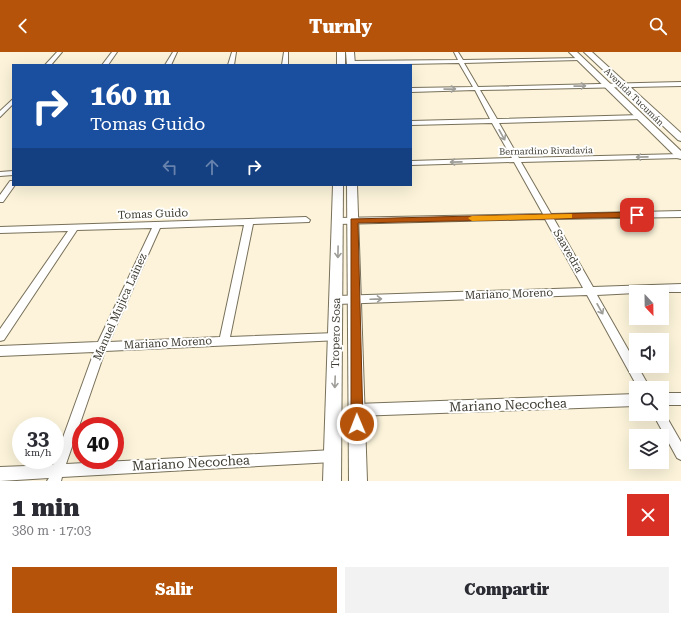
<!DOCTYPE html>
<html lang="es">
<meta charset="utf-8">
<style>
:root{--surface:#fff;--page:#f2f2f3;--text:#2b2b33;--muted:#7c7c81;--accent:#b45309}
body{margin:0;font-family:"Roboto Serif",serif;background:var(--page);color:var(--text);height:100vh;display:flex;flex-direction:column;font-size:15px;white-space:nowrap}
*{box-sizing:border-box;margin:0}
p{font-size:13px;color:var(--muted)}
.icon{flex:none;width:22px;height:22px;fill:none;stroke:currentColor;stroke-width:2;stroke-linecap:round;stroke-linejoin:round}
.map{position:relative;height:429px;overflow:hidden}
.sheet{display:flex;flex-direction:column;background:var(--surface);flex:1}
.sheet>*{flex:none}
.banner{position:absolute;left:12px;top:12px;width:400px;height:122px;border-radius:0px;box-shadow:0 4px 16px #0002;background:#1a4fa0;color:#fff;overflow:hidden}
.needle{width:26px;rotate:158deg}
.fabs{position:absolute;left:629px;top:233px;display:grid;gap:8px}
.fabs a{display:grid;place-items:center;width:40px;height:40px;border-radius:0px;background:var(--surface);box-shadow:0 4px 16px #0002;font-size:20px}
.speed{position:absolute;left:12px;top:365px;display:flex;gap:8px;font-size:20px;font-weight:700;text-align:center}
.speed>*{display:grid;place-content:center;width:52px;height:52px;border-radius:50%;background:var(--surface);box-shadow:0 4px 16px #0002;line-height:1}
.speed small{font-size:10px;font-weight:400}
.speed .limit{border:6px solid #d22;background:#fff;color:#111}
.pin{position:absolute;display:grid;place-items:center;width:34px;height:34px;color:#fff;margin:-17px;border-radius:8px;box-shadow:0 2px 6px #0006}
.me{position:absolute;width:44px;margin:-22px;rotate:359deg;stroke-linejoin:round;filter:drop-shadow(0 0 3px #0008)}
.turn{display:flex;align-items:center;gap:14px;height:84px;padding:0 12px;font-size:18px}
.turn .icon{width:52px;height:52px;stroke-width:2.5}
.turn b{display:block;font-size:28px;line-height:34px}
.lanes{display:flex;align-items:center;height:38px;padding:0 12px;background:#0003;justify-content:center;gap:20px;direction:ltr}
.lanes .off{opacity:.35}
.round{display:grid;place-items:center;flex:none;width:42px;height:42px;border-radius:0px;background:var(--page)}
.head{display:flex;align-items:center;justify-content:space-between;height:68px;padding:0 12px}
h1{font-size:24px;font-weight:800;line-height:30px}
.button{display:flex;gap:8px;margin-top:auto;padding:8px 12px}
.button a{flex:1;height:46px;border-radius:0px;background:var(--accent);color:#fff;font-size:16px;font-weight:800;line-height:46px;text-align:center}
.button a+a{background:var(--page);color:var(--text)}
header{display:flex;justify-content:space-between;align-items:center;height:52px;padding:0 12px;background:var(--accent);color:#fff;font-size:18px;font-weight:800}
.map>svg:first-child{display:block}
</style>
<header><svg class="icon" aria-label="back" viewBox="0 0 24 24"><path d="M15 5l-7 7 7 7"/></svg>Turnly<svg class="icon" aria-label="search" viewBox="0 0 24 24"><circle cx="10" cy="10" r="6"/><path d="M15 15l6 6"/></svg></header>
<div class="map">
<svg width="681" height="429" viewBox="0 0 681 429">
<rect width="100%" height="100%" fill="#fcf3da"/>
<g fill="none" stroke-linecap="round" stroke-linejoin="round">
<!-- street casing -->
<g stroke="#78705a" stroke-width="2">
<g id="street">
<path d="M57,0h5l-11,13h-6z"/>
<path d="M112,0h5l-9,13h-6z"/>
<path d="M173,0h4l-6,13h-6z"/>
<path d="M232,0h4l-2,13h-6z"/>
<path d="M284,0h4v13h-6z"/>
<path d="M454,0h4l5,8 117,-2 2,1 -2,1 -116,3 14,24 203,-5v4l-201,4 17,29 144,-4 3,2 -3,2 -142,4 20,35 162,-4v4l-160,4 30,52 130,-3v6l-127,2 39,68 88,-3v8h-45v1l-39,2 53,93h-12l-51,-93 -250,9 -3,-1 -2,-3 2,-3 3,-1 246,-8 -38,-69 -207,5 -4,-3 4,-3 205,-4 -29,-52 -103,3v-4l101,-3 -20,-35 -81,2v-4l79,-2 -15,-29 -64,2v-4l62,-1 -14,-24 -108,2 -3,-2 3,-2 107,-1z"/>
<path d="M13,47v5l-13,13v-6z"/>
<path d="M13,119v4l-13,1v-4z"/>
<path d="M10,129h3v4h2l-12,17h-3v-7z"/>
<path d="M306,165l4,3 -1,2 -56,2 -23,113 106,-4 4,1 1,3 -1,3 -235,11 -39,113 267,-14 4,2 2,4 -2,4 -4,2 -271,15 -1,4h-14l2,-3 -49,3v-14l53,-2 41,-113 -94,4v-10l98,-4 54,-114 -75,2 -73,110 -4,1v-12l68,-98 -68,2v-6zM244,173l-24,112 -111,5 51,-114z"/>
<rect x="662" y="341" width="19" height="12"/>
<path d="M636,342v12l-280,10 -4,-2 -2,-4 2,-4 4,-2z"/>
<path d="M662,357l19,33v18l-4,-2 -24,-44h9z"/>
</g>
</g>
<!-- secondary casing -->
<g stroke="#78705a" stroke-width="2">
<g id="secondary">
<rect x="337" y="0" width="8" height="13"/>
<path d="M346,0h8l1,13h-8z"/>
<path d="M569,0h8l104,99v8l-4,-1z"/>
<path d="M584,0h8l89,81v8l-3,-1z"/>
<path d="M333,133h10l-2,296h-18z"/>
<path d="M347,133h10l10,296h-18z"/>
</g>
</g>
<!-- street -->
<use href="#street" fill="#fff" fill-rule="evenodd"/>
<!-- secondary -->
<use href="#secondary" fill="#fff" fill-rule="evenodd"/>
</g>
<!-- one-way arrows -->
<defs><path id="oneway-shaft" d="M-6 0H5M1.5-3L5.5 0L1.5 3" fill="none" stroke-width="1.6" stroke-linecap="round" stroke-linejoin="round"/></defs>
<g stroke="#9e9d98">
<use href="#oneway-shaft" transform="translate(580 34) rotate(-1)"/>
<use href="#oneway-shaft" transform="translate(450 37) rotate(-1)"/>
<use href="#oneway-shaft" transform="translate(502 83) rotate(61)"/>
<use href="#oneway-shaft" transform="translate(642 105) rotate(179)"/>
<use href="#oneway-shaft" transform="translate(456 110) rotate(179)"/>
<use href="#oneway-shaft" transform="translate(338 200) rotate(91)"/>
<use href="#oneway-shaft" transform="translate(376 247) rotate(-2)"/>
<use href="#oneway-shaft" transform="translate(600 257) rotate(61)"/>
<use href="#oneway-shaft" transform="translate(335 330) rotate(92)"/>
</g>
<!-- route -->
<path fill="#b45309" stroke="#753606" d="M637,160l4,3 -2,2 -281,6 5,201 -2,5 -4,2 -5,-2 -1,-5v-205z"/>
<!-- slow -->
<path fill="#f59e0b" d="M570,162h2v4l-100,3 -4,-3 4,-2z"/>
<g text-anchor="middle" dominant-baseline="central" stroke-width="4" stroke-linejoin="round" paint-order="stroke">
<!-- far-street labels -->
<g font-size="9" fill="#3e3b31" stroke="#fff">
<text transform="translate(634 45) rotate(44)">Avenida Tucumán</text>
<text transform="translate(546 99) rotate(-1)">Bernardino Rivadavia</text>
</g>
<!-- street labels -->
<g font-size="11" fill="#3e3b31" stroke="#fff">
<text transform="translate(153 162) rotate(-2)">Tomas Guido</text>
<text transform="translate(568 199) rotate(60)">Saavedra</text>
<text transform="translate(509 242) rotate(-2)">Mariano Moreno</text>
<text transform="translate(120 255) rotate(-66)">Manuel Mujica Lainez</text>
<text transform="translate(336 281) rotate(-89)">Tropero Sosa</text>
<text transform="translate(168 291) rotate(-3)">Mariano Moreno</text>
</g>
<!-- near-street labels -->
<g font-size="13" fill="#3e3b31" stroke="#fff">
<text transform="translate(508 353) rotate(-2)">Mariano Necochea</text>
<text transform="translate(191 411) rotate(-3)">Mariano Necochea</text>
</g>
</g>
</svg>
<div class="fabs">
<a><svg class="needle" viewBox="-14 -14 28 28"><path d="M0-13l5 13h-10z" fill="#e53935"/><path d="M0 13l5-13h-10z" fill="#7c7c81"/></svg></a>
<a><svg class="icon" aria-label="sound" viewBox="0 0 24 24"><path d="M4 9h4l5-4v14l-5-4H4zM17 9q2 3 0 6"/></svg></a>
<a><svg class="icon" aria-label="search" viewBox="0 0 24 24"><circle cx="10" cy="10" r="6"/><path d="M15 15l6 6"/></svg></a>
<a><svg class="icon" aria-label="layers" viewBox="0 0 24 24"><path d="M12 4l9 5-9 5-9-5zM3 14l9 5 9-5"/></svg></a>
</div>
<div class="speed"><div>33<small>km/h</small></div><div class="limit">40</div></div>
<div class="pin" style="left:637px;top:163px;background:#d93025"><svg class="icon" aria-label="arrive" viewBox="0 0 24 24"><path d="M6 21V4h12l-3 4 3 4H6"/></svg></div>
<svg class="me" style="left:357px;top:372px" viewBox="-20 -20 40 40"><circle r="17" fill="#b45309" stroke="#fff" stroke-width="3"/><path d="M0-11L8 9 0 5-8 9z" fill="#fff"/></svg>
<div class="banner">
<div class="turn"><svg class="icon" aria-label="right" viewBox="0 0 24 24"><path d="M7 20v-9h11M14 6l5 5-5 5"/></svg><div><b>160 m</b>Tomas Guido</div></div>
<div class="lanes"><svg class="icon off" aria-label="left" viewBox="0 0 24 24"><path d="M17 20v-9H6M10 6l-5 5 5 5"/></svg><svg class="icon off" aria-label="ahead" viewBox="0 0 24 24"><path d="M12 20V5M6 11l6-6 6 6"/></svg><svg class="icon" aria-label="right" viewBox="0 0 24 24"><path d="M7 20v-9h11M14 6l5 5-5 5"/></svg></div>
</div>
</div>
<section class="sheet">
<div class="head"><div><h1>1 min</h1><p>380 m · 17:03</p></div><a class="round" style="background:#d93025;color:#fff"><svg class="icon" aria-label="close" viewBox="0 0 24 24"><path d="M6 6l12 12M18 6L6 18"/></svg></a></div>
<div class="button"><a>Salir</a><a>Compartir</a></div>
</section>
